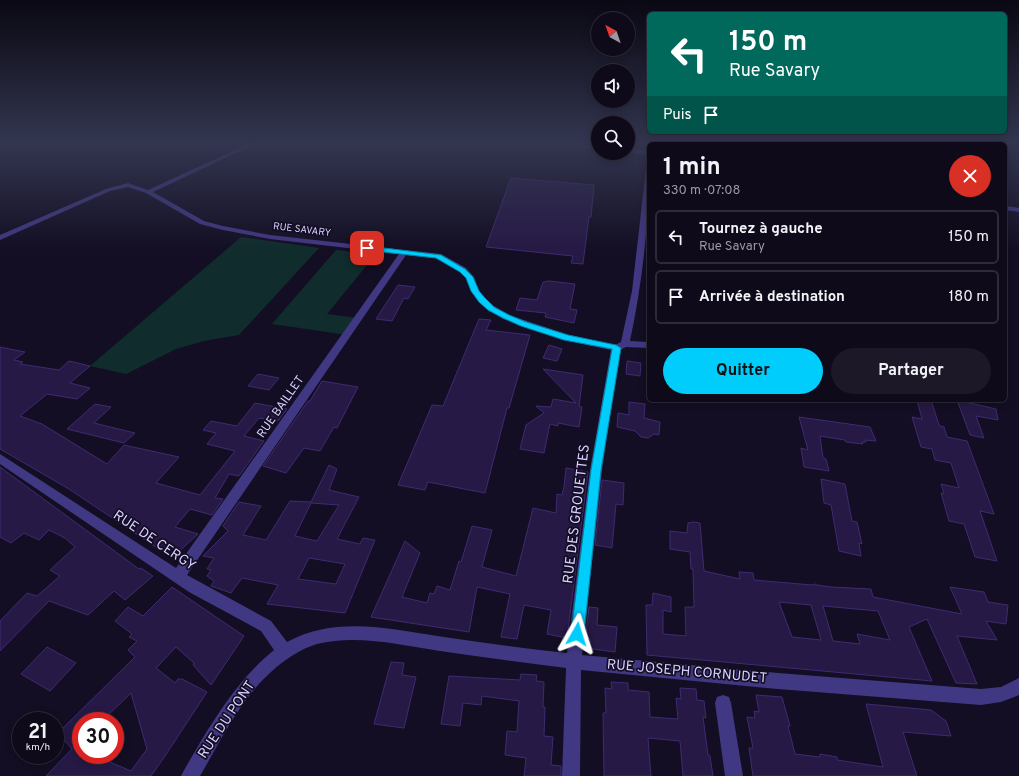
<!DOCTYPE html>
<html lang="fr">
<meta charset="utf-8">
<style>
:root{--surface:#0e0a1a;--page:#1c1827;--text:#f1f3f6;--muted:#9b9aa2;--line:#2e2b39;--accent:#00cdfb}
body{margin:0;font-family:Overpass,sans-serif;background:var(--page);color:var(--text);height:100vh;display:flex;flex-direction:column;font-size:15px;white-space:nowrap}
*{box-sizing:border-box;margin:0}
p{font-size:13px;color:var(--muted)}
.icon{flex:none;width:22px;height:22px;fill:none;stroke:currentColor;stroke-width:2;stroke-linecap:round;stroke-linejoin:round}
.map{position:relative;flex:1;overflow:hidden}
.sheet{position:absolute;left:647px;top:142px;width:360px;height:260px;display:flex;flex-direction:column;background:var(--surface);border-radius:6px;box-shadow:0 2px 10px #0003,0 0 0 1px var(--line)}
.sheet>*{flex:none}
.hud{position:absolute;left:647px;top:12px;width:360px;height:122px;border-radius:6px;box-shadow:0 2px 10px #0003,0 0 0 1px var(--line);background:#00695c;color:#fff;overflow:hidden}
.needle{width:26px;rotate:320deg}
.controls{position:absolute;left:591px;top:12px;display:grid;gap:8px}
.controls a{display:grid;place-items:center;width:44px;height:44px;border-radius:50%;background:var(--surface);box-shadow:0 2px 10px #0003,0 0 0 1px var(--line);font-size:20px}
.speed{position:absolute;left:12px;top:712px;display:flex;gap:8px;font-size:20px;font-weight:700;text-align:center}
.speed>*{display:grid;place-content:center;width:52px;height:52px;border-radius:50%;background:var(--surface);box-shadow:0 2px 10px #0003,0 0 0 1px var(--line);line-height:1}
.speed small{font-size:10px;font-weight:400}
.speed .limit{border:6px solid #d22;background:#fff;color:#111}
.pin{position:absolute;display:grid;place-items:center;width:34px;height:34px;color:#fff;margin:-17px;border-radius:8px;box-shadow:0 2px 6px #0006}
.me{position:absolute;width:44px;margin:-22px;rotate:6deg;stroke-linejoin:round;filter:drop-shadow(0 0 3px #0008)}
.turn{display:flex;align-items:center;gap:14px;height:84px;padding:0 16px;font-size:18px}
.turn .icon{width:52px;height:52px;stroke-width:2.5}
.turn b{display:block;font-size:28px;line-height:34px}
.then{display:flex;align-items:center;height:38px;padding:0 16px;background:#0003;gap:8px;font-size:15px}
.round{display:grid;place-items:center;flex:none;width:42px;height:42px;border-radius:21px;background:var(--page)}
.overview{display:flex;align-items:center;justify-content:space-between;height:68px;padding:0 16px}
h1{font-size:24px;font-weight:700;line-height:30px}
.button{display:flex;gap:8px;margin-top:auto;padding:8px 16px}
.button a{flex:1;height:46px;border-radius:24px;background:var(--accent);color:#111;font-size:16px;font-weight:700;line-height:46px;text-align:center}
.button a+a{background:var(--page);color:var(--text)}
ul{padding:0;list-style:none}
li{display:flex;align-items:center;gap:12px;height:54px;margin:0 8px 6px;padding:0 8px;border:2px solid var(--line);border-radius:6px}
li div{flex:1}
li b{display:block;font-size:15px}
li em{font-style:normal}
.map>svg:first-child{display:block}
</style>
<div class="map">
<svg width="1019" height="776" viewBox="0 0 1019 776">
<rect width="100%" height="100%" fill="#130e23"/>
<!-- green -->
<g fill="#112c2d">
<path d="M241,237l78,11 -80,87 -35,6 -28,8 -50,25 -36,-8z"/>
<path d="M336,250l40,4 -49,60 32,4 -12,17 -75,-11z"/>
</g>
<!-- building -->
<g fill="#261945" stroke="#3f2b71" fill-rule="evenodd">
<path d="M511,178l83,7 -3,32h-2l-6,47 -12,-1 2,-7 -87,-9z"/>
<path d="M549,281l26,3 -5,25 7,1 -3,13 -29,-6 1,-4 -30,-3 4,-12 17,2 6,-18z"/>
<path d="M398,285l17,2 -7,12 -4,-1 -12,23 -16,-2z"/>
<path d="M479,319l12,1 -5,10 44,5 -21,73h-2l-22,85 -57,-11 -3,8 -27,-5 34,-80 11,1z"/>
<path d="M549,345l13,4 -5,12 -14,-3z"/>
<path d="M0,347l25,5 -11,8 9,2 -3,2 39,6 10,-9 21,5 -20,17 20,5 -13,11 -30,-5 -27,22 22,8 65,40 17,-19 55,12 -23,26 44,12 35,-44 -28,-7 9,-11 -13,-3 8,-9 26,5 18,-23 32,6 -9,12 -19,-3 -15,18 20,5 -25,35 -10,-2 -14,24 8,1 -11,16 -22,-6 -15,18 23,7 -26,24 -103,-69 -69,-40z"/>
<path d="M627,361l14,2 -1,13 -14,-2z"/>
<path d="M543,369l40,6 -4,31 3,1 -3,20 -21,-4v3l-8,-2 -6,29 -24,-4 6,-24 18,-12 -8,-7 15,1 2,-8 23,4z"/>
<path d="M258,374l21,4 -10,12 -21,-4z"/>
<path d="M322,381l36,6 -21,41 -3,-1 -14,24 -16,-3 -18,25 -23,-7 45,-65h2z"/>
<path d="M917,400h14l7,22 2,4 4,1 3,10 20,4 27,73 -14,-3 17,50 -22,-4 -11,-33 -15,-3 -8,-28 3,1 -3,-10 18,4 -8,-25 -16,-3 -3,-11 -11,-2 -9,-30 10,2z"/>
<path d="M957,400l39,9 2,11 -22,-4 8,22 -14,-3z"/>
<path d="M629,402l16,2 -1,14 16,4 -1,13 -5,-1 -6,4 -7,-1 -6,-6 -18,-4 1,-14 11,2z"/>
<path d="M95,404l16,3 -17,16 41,10 -11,10 -57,-14z"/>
<path d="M799,417l71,10 6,14 -11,-1 1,2h-4l1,2 -17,-2 -1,-2 -25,-4 3,22 3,1 3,12 -25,-4 -3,-19 7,2z"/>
<path d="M329,465l8,4 -8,21 30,7 -22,42 23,5 3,-6 12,2 -30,73 -78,-9 11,-19 -36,-7 -11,15 -20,-7 3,-5 -7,-5 4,-6 -4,-1 7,-11 -11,-2 25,-25 -5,-5 16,-24 22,4 -18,29 23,5 24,-39 21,1zM311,503l28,2 -22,36 -22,-5zM309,558l36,6 -9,20 -38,-5z"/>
<path d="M0,467l139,102 2,-1 12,8 -28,24 -11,-9 -26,24 -39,-14 -49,50v-30l27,-28 10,3 23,-20 -10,-6 25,-23 -10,-9 -16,-8 -10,10 -15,-7 -13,10 -11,-6z"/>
<path d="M566,468l22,4 -21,166 -20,-4 4,-24 -27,-5 -7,34 -16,-2 9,-43 -33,-7 -8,45 -98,-15 34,-76 15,12 -18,44 25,6 3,-10 4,1 3,-8 13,4 9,-29 2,1 11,-36 20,4 -10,37 34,9 17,-68 23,5 1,-19 5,1 2,-8z"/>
<path d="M821,479l24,5 7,37 5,1 5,22 -3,-1 2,13 -22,-5 -8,-46 -7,-2z"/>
<path d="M602,480l22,3 -1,22 -7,-1 -4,44 -17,-3z"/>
<path d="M694,522l6,1 4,48 36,8 -1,-7 14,1 1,7 58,5 4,-1v1l15,2 40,2 2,8 89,17 -12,-27 34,5 4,10 20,3 -2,19 -20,-3 11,19 -40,-4 20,48 -21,-1 -29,-64 -18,8 23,54 -285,-26 -1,-50h6l1,-12 18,4v15l-8,-2v24l23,2 -1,-29h9l-1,-38h-2l-1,-17 -20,-3v-18l17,2 1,-10zM779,602l32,3 10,35 -29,-3zM823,606l55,5 12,29 -33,-6 3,10 -27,-3z"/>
<path d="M172,587l72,49 -33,49 -18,-20 1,-2 -18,-16 -20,21 19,15 3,-4h4l25,13 -42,64 -14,20h-105l26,-27 -14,-16 77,-76 -7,-7 9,-9 -8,-4 3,-3 -17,-13 13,-14 15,9zM131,693l16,56 -16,22 -38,-16h-12v-34h21z"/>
<path d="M589,607l9,1 -1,17 20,2 -2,25 -29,-4 1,-7h-2z"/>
<path d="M47,647l29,16 -26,28 -29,-17z"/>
<path d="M391,662l13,1 -2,12 14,2 -12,51 -30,-4z"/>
<path d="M521,674l16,1 -1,6 8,1 -1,25h2l-1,29 9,1 -2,28 10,1v10h-37l2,-18 -21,-3 2,-24 10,1 2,-31 -37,-5 -1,9 -18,-2 -3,23 -19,-2 8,-48 71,4z"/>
<path d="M611,682l17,1v7l21,2 1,25 28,2 -2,-21 5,1 -1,-11 16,1 1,11 7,1 2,17 -3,-1 5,38 2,1 3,20h-30l-3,-35 -32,-3 3,38h-47l-1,-63h3l-1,-25 7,1z"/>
<path d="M756,695l26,2 8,29h-2l7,28 25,3v-3l17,3v3l46,7 -17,-63 65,6 15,11 5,15 -48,-4 14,44h-164l-4,-28h4l-6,-31 8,1 -1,-7 5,1z"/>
</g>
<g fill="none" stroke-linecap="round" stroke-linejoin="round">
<!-- minor -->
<g fill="#413883" fill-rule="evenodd">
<path d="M250,143h7l-104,49 51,29 19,5 47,9 171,19 25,14 8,9 5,14 6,7 9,8 15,9 60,20 46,10 6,-3 11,-51 14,-122 3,-2c0,59 -7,117 -19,174l19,1v6l-23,-1 -6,3 -18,120 -20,185 196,18 203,16 20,-2 18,-9v17l-18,7 -20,3 -203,-16 -197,-19 -1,106h-18l4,-108c-42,-5 -84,-11 -126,-17 -39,-6 -83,-17 -123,-7 -17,5 -33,16 -46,28 -31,28 -50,68 -71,104h-19c6,-12 14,-24 20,-35 21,-34 42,-66 73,-91l-13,-19 -72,-39 -189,-128v-10l176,114 223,-314 -129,-15 -47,-9 -23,-6 -54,-31 -18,-6 -18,4 -110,49v-5l106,-46 22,-6 20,7zM406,255l30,3 24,14 6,6 5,13 8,11 9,8 15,9 61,21 47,10 -21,120 -23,183c-41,-4 -82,-10 -123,-16 -53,-8 -108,-22 -157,5l-16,-21 -84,-46z"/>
<path d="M555,143l43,2v4l-40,-4z"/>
<path d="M628,148l21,3v4l-21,-3z"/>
<path d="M1005,206l14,2v4l-14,-2z"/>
<path d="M723,695l6,2 2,6 12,73h-18l-10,-73 2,-6z"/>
</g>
</g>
<!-- sky -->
<linearGradient id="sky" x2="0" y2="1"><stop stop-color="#0a0813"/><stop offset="0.57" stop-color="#333650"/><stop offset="1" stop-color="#333650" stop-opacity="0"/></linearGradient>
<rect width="1019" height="251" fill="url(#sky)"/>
<!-- route -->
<path fill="#00cdfb" stroke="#0085a3" d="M367,246l74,9 24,14 8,8 6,14 6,7 9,9 15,8 17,7 42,13 48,10 5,3 -20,122 -17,164 -2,5 -5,2 -4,-2 -2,-5 20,-164 21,-121 -48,-9 -43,-14 -18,-8 -15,-8 -9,-8 -8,-11 -5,-13 -6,-6 -24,-14 -71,-8v-3z"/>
<g text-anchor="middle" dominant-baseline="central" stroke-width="3.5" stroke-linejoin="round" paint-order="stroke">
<!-- far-street labels -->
<g font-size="10" fill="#d9d0ff" stroke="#130e23">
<text transform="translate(302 230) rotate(7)">RUE SAVARY</text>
</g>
<!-- street labels -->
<g font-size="12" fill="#d9d0ff" stroke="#130e23">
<text transform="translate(281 407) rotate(-55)">RUE BAILLET</text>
</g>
<!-- near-street labels -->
<g font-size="14" fill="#d9d0ff" stroke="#130e23">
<text transform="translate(577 514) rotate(-83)">RUE DES GROUETTES</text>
<text transform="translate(154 541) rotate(34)">RUE DE CERGY</text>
<text transform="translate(687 672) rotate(5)">RUE JOSEPH CORNUDET</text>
<text transform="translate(227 720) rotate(-56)">RUE DU PONT</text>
</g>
</g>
</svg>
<div class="controls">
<a><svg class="needle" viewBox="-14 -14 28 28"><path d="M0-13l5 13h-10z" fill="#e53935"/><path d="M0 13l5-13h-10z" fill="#9b9aa2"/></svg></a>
<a><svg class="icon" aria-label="sound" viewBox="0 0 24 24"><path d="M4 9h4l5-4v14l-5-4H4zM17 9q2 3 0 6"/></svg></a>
<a><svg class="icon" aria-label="search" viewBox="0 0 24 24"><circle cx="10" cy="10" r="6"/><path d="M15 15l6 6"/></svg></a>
</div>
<div class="speed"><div>21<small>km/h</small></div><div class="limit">30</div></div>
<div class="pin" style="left:367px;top:248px;background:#d93025"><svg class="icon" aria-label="arrive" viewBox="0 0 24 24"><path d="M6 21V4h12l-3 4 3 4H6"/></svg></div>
<svg class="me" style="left:577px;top:634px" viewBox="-20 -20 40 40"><path d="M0-17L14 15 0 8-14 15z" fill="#00cdfb" stroke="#fff" stroke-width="4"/></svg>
<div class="hud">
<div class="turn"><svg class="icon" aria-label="left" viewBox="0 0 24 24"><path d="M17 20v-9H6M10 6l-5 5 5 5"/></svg><div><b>150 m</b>Rue Savary</div></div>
<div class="then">Puis<svg class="icon" aria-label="arrive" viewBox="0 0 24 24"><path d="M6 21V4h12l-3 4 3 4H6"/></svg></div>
</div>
<section class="sheet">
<div class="overview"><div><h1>1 min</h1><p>330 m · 07:08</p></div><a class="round" style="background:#d93025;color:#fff"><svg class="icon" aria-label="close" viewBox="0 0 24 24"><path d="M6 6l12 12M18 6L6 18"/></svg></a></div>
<ul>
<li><svg class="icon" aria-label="left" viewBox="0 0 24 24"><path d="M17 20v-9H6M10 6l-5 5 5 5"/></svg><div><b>Tournez à gauche</b><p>Rue Savary</p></div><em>150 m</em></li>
<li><svg class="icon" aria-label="arrive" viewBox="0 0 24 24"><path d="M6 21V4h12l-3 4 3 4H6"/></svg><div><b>Arrivée à destination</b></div><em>180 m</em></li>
</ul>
<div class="button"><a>Quitter</a><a>Partager</a></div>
</section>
</div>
